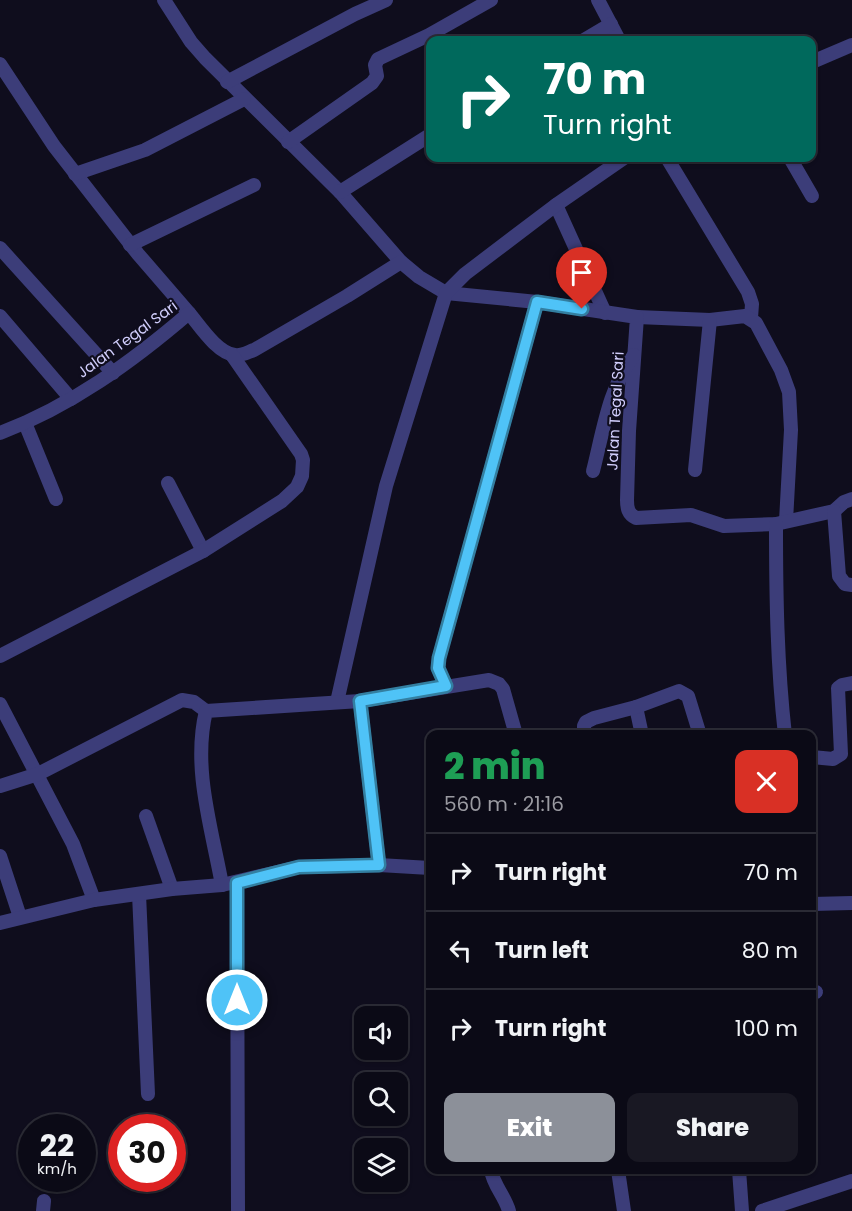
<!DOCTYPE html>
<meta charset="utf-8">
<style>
:root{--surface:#0b0a16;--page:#191823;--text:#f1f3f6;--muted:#9a9aa1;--line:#2b2b35;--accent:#8c9099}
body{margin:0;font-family:Poppins,sans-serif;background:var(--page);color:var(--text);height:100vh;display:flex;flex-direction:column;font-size:22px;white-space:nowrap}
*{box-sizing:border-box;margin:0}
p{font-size:20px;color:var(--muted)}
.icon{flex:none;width:33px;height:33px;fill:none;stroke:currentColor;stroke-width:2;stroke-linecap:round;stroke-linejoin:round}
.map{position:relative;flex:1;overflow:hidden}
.panel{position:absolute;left:426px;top:730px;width:390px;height:444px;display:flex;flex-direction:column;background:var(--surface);border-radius:12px;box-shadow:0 2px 4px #0004,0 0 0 2px var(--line)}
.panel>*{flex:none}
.hud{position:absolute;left:426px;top:36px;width:390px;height:126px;border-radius:12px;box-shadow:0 2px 4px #0004,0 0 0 2px var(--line);background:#00695c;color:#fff;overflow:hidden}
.fabs{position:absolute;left:354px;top:1006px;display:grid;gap:12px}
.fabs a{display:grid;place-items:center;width:54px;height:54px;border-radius:12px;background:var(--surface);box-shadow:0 2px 4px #0004,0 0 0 2px var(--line);font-size:30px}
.speed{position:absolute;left:18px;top:1114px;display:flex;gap:12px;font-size:30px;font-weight:700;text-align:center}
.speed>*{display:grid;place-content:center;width:78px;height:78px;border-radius:50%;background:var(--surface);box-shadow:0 2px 4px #0004,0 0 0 2px var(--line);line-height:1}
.speed small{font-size:15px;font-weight:400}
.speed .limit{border:9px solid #d22;background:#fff;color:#111}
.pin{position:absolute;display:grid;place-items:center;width:51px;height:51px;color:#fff;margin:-62px -26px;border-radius:50% 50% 50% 0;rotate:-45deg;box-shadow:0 0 6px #0007}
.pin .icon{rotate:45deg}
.me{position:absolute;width:66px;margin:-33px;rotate:0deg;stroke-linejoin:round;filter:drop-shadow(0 0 4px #0008)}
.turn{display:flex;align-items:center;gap:21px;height:126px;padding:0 18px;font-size:27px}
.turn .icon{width:78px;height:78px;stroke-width:2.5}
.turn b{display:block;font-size:42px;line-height:51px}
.round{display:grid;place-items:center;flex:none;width:63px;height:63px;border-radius:12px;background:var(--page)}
.headline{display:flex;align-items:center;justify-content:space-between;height:102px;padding:0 18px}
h1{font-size:36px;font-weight:800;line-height:45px;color:#1e9e55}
.action{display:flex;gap:12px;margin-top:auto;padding:12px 18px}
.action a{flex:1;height:69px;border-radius:12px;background:var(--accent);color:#fff;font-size:24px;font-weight:800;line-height:69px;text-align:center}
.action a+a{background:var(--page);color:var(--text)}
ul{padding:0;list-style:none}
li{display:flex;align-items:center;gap:18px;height:78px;padding:0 18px;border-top:2px solid var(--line)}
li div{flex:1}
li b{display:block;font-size:22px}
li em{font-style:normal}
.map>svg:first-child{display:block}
</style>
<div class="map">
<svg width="852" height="1211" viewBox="0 0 852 1211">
<rect width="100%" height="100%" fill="#0f0d1d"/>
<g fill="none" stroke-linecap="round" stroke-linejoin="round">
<!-- street -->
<g stroke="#3c3d79" stroke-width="14">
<path d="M164,0l27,42 14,16 135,134 61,70"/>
<path d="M598,0l21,40"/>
<path d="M584,40l27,-16"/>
<path d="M812,62l40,-17"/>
<path d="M0,64l54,82 84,108 51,59"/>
<path d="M227,82l128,-68 31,-14"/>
<path d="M288,142l84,-59 5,-7 -2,-11 3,-6 51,-24 62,-35"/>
<path d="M667,158l81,134 4,12 -1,14"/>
<path d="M790,158l22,38"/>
<path d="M75,174l70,-24 99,-51"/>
<path d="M340,192l90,-57"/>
<path d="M556,205l49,108"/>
<path d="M130,245l124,-60"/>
<path d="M0,248l113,125"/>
<path d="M0,316l71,83"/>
<path d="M637,317l73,3 35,-4 11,7 25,47 8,22 2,38 -5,91"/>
<path d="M25,423l31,76"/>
<path d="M0,433c71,-27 132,-71 189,-120 11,13 28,40 46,42 7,1 13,-3 19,-5l93,-54 54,-34 18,15 27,16 91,9 100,15 -8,114 -2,69c0,8 1,14 9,18l55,-3 33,11 52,-2 58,-13 10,-9 8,-3"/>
<path d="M695,470l15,-150"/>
<path d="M593,471c10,-39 16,-84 41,-116"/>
<path d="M168,483l35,68"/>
<path d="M834,511l5,65 6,8 7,1"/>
<path d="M776,524c0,71 1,140 9,211"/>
<path d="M0,656l203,-105 79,-50 15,-14 5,-11 1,-16 -2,-6 -69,-99"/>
<path d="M446,686l-8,-18 1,-10 98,-356"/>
<path d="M360,701l19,164"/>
<path d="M337,702l49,-216 60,-193 19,-19 91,-69 68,-47"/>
<path d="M0,704l73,140 21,56"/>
<path d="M636,707l6,28"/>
<path d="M584,735v-9l2,-4 8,-4 42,-11 43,-16 9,5 12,39"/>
<path d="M812,757l21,2 8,-5 -3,-66 4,-3 10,-2"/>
<path d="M0,786l38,-12 144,-74 12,2 12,9"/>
<path d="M146,816l26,73"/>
<path d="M0,856l20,61"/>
<path d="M237,883l1,328"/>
<path d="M222,885c-10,-56 -30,-117 -16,-174l154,-10 129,-21 10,4 4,5 13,46"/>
<path d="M139,894l9,200"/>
<path d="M812,904l40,-1"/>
<path d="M0,923l94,-23 78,-11 50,-4 77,-18 80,-2 51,3"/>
<path d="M812,993l4,-1"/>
<path d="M491,1170c2,15 14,26 18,41"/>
<path d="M618,1170l6,41"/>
<path d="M739,1170l3,41"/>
<path d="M43,1211l1,-10"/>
<path d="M762,1211l90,-30"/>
</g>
</g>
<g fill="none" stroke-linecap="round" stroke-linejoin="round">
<!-- route casing -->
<g stroke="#337fa1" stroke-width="15">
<path id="route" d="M237,1000v-117l62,-16 80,-2 -19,-164 86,-15 -8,-18 1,-10 98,-356 45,7"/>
</g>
<!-- route -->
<use href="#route" stroke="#4fc3f7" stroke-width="10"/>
</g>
<g text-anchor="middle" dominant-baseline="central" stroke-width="4.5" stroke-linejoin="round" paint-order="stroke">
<!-- street labels -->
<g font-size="15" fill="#d0cdfb" stroke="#0f0d1d">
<text transform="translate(127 339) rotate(-36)">Jalan Tegal Sari</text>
<text transform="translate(615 411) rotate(-87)">Jalan Tegal Sari</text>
</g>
</g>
</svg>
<div class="fabs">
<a><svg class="icon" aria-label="sound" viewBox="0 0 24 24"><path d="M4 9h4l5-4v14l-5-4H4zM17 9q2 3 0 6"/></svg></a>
<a><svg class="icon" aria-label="search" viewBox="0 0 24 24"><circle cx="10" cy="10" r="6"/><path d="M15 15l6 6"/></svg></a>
<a><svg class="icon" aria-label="layers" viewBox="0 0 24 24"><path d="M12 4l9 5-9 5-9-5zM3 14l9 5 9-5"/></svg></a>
</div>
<div class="speed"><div>22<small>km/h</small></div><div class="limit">30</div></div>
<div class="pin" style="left:582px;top:309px;background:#d93025"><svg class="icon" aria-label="arrive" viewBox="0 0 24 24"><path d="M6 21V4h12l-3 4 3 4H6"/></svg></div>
<svg class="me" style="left:237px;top:1000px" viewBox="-20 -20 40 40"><circle r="17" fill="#4fc3f7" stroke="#fff" stroke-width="3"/><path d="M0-11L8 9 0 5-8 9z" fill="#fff"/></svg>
<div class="hud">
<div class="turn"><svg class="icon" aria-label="right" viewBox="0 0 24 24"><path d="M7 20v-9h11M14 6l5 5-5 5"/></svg><div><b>70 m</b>Turn right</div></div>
</div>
<section class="panel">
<div class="headline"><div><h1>2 min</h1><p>560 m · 21:16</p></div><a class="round" style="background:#d93025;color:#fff"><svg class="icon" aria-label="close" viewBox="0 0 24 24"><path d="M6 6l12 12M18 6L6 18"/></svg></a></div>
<ul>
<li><svg class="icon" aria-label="right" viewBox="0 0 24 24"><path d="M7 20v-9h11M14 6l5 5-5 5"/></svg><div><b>Turn right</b></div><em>70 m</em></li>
<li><svg class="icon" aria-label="left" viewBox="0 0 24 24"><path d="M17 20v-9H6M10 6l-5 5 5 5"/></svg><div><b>Turn left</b></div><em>80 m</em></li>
<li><svg class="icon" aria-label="right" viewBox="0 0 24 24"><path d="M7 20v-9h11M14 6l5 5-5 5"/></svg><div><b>Turn right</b></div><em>100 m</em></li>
</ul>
<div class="action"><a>Exit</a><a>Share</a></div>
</section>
</div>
